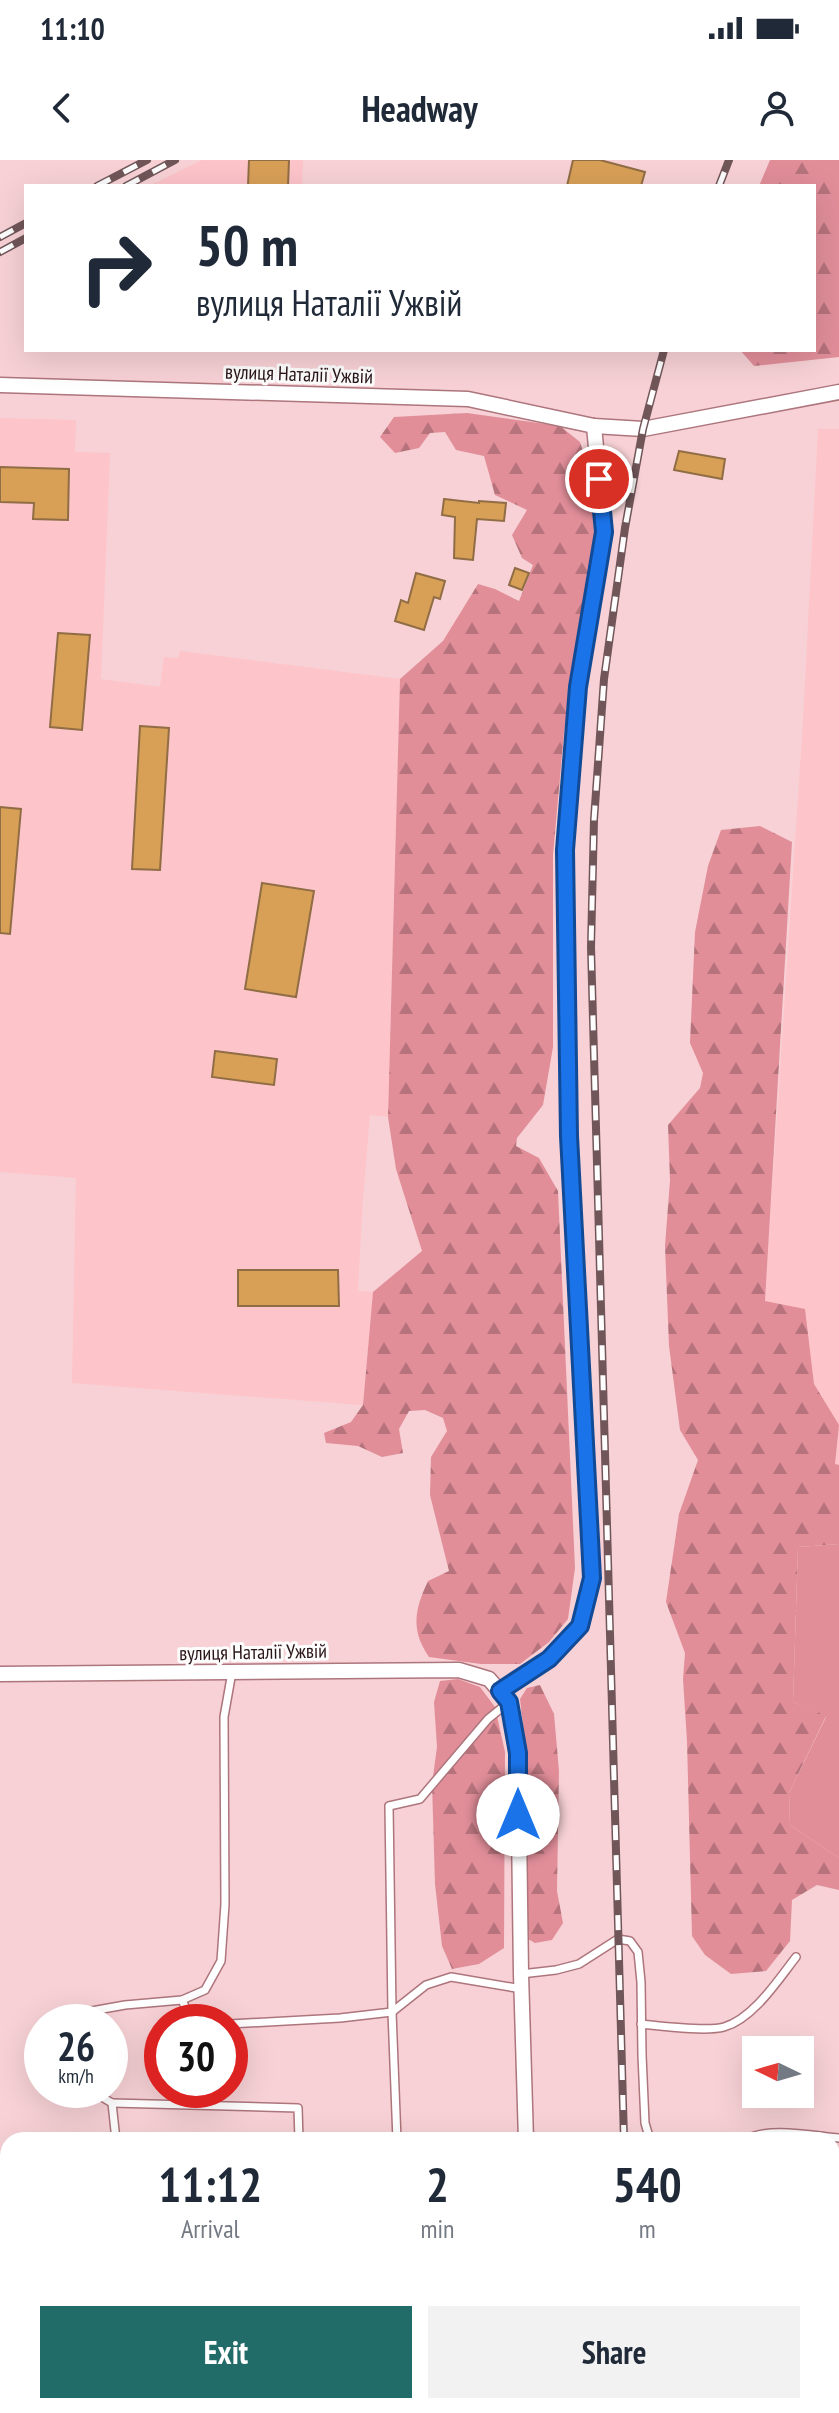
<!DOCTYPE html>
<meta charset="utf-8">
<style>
:root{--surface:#fff;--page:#f2f2f3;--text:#1f2937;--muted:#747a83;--accent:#216c69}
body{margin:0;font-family:"PT Sans Narrow",sans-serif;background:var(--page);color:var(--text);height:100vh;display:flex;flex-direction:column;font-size:30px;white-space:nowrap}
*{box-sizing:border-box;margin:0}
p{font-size:26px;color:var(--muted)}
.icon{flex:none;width:44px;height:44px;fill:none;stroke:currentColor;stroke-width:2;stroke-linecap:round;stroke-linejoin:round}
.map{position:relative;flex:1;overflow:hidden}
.panel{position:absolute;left:0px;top:1972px;width:840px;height:282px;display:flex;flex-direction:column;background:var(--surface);border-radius:24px 24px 0 0;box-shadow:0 8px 32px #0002}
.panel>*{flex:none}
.guide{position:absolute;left:24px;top:24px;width:792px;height:168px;border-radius:0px;box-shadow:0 8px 32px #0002;background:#fff;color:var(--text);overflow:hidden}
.needle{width:52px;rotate:275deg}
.controls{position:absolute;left:742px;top:1876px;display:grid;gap:16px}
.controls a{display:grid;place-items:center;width:72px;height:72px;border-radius:0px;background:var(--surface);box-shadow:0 8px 32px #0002;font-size:40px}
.speed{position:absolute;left:24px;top:1844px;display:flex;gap:16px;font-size:40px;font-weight:700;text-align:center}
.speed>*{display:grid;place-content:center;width:104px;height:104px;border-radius:50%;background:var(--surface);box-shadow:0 8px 32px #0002;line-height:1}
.speed small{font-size:20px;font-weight:400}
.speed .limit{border:12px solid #d22;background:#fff;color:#111}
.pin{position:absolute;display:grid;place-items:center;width:68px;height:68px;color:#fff;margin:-34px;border:4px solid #fff;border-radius:50%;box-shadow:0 2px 8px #0007}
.me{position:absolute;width:88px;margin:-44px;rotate:0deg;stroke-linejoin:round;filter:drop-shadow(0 0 6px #0008)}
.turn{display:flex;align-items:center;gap:28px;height:168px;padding:0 40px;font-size:36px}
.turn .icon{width:104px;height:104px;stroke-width:2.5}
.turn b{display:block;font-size:56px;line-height:68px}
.eta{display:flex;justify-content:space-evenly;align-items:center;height:136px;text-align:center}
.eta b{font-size:48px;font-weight:700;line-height:56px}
.primary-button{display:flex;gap:16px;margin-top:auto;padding:16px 40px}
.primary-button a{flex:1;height:92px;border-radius:0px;background:var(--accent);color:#fff;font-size:32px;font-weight:700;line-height:92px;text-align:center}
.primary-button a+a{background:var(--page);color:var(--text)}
.status{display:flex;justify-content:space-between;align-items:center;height:56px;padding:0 40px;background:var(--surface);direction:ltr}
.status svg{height:22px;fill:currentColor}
header{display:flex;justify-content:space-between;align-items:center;height:104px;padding:0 40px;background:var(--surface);font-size:36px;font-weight:700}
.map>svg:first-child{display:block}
</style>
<div class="status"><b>11:10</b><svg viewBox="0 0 49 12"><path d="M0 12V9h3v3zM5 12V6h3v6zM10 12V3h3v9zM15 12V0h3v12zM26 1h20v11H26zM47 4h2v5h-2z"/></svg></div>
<header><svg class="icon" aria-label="back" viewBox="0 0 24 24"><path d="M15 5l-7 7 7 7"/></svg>Headway<svg class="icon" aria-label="person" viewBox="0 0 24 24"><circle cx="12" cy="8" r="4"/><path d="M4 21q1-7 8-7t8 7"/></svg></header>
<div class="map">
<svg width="839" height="2253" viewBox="0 0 839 2253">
<defs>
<pattern id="forest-firs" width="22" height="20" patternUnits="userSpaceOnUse" patternTransform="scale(2)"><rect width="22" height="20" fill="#e18e99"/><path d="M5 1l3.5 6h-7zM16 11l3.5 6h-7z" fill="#b6737c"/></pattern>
</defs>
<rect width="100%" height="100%" fill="#f7d1d5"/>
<!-- built -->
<g fill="#fdc4ca">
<path d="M202,0h101l-1,26h-153z"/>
<path d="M0,258l76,2 -1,32 35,1 -9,226 59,8 4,-30 14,1 2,-7 220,28 -12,438 -18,-2 -7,83 -5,93 15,1 -10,113 -291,-22 4,-205 -76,-6z"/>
<path d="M818,269h21v1099l-89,-3 53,-803z"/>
<path d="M832,2015l7,1v237h-119v-7h112z"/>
</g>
<!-- green -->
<path fill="#e18e99" d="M839,1384v314l-49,-33 -1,-32 37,-76 -33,-15 5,-155z"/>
<!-- forest -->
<g fill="url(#forest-firs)">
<path d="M770,0h69v197l-85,9 -14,-16h74v-164h-55z"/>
<path d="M467,253l93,13 20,16 12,37 2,57 -30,197 -11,122v192l-10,58 -26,33 -1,8 23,12 19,33 17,377 -7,51 -19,23 -29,22h-39l-52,-7c-19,-27 -14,-48 -1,-76l21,-10 -19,-76 1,-38 16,-26 -4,-13 -18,-8 -16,1 -10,18 4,24 -21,4 -24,-11 -32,-3 -2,-10 27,-11 12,-17 10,-113 49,-41 -26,-82 -8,-52 12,-438 43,-38 35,-57 17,5 24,12 14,-36 -11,-7 -10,-23 15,-25 -32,-15 -11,-39 -28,-6 -11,-18 -15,1 -11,15 -24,5 -15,-16 14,-20z"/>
<path d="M760,666l32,16 -27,459 40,8 9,75 25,41 -4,39 4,1v79l-41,3 -5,155 33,14 -37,77 1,32 49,33v32l-22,-5 -25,15 -2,41 -24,30 -35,3 -26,-19 -13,-19 -5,-195 -4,-62 2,-26 -19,-51 13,-88 19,-54 -18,-30 -11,-84 -4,-100 5,-66 -2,-55 32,-37 3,-15 -13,-30 5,-111 13,-66 13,-36z"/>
<path d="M458,1519l22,8 15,20 10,45 -1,196 -25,16 -27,5 -10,-23 -7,-62 -3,-100 5,-37 -3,-45 6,-21z"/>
<path d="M540,1525l14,29 5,57 -2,120 6,32 -11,17 -17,3 -7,-4 -2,-187 -6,-53 7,-11z"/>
</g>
<!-- building -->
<g fill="#d89f57" stroke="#906d44" stroke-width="2">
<path d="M249,0h40l-1,26h-40z"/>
<path d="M573,0h27l45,12 -4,14h-74z"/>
<path d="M679,291l46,8 -3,20 -48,-9z"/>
<path d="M0,307l69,2 -1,51 -35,-1 1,-16 -34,-1z"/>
<path d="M444,339l35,4v-2l27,2 -2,18 -27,-2 -4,41 -19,-2 1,-41 -13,-2z"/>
<path d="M515,408l14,5 -7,17 -13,-5z"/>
<path d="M416,413l29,8 -5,18 -6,-2 -10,33 -29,-9 6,-21 7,3z"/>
<path d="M58,473l32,2 -8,95 -32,-3z"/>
<path d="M140,566l29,2 -9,142 -28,-1z"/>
<path d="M0,647l21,2 -11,125 -10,-1z"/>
<path d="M262,723l52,8 -18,106 -51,-8z"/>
<path d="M215,891l62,8 -3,26 -62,-8z"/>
<path d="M238,1110h100l1,36h-101z"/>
</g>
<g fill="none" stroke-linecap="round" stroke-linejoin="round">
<!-- lane casing -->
<g stroke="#ad757c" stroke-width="10">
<g id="lane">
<path d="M521,1814l35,-4 23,-6 39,-25 12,2 8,11 3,30 1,73 3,68 5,17"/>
<path d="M182,1840l10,22"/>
<path d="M76,1862l10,-10 39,-7 57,-5 23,-10 16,-29 4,-57 -1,-187 8,-45"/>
<path d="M230,1864l110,-6 52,-6 34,-27 25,-8 71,12"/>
<path d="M641,1864c20,2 65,8 83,3 29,-8 54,-47 72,-70"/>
<path d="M90,1930l22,13 4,37"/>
<path d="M112,1943l186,5 1,32"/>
<path d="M397,1980l-5,-128 -3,-206 31,-7 68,-80 21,-17"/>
<path d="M746,1980c20,-14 69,-4 93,-2"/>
<path d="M832,2198l7,2"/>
<path d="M152,2246v7"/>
<path d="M409,2246v7"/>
<path d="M704,2246v7"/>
</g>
</g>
<!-- street casing -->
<g stroke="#ad757c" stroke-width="17">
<g id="street">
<path d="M0,225l468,14 126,27 49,3 196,-37"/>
<path d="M0,1514l459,-4 30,9 20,23 9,51 3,221 5,166"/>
<path d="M500,1531l49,-32 31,-33 12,-48 -23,-442 -4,-286 13,-163 26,-155 -10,-106"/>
<path d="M534,2246v7"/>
</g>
</g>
<!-- lane -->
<use href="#lane" stroke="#fff" stroke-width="7"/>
<!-- street -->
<use href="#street" stroke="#fff" stroke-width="14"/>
<!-- rail casing -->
<g stroke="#715659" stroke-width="8">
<g id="rail">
<path d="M97,26l50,-26"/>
<path d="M126,26l49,-26"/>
<path d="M719,26l10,-26"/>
<path d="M0,77l26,-14"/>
<path d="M0,92l26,-14"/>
<path d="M624,1980l-33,-1193 3,-127 10,-141 21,-151 18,-99 21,-79"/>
<path d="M631,2246v7"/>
</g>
</g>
<!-- rail -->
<use href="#rail" stroke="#fdfdfd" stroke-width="5" stroke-dasharray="15" stroke-linecap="butt"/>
</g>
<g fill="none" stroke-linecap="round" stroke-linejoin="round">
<!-- route casing -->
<g stroke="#114b97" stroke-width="20">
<path id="route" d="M518,1655v-62l-9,-51 -9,-11 49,-32 31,-33 12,-48 -23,-442 -4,-286 13,-163 26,-155 -5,-53"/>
</g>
<!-- route -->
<use href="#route" stroke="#1a73e8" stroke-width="14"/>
</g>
<g text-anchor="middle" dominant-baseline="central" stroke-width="6" stroke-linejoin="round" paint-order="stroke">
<!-- street labels -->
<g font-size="20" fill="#291417" stroke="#fdfdfd">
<text transform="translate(299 214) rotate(2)">вулиця Наталії Ужвій</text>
<text transform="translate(253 1492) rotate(-1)">вулиця Наталії Ужвій</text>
</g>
</g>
</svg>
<div class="controls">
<a><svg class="needle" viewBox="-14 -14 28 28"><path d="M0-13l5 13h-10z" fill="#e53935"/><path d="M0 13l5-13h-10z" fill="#747a83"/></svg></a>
</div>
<div class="speed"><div>26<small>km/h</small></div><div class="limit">30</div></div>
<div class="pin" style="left:599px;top:319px;background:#d93025"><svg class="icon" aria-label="arrive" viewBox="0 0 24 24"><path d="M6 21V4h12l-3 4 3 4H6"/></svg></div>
<svg class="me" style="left:518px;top:1655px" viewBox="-20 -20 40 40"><circle r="19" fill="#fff"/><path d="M0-13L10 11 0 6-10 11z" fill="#1a73e8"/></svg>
<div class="guide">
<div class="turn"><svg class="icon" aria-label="right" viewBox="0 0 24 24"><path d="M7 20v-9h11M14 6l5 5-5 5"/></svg><div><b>50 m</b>вулиця Наталії Ужвій</div></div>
</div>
<section class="panel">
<div class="eta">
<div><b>11:12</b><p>Arrival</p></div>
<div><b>2</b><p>min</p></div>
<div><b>540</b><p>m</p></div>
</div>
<div class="primary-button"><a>Exit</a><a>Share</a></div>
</section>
</div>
